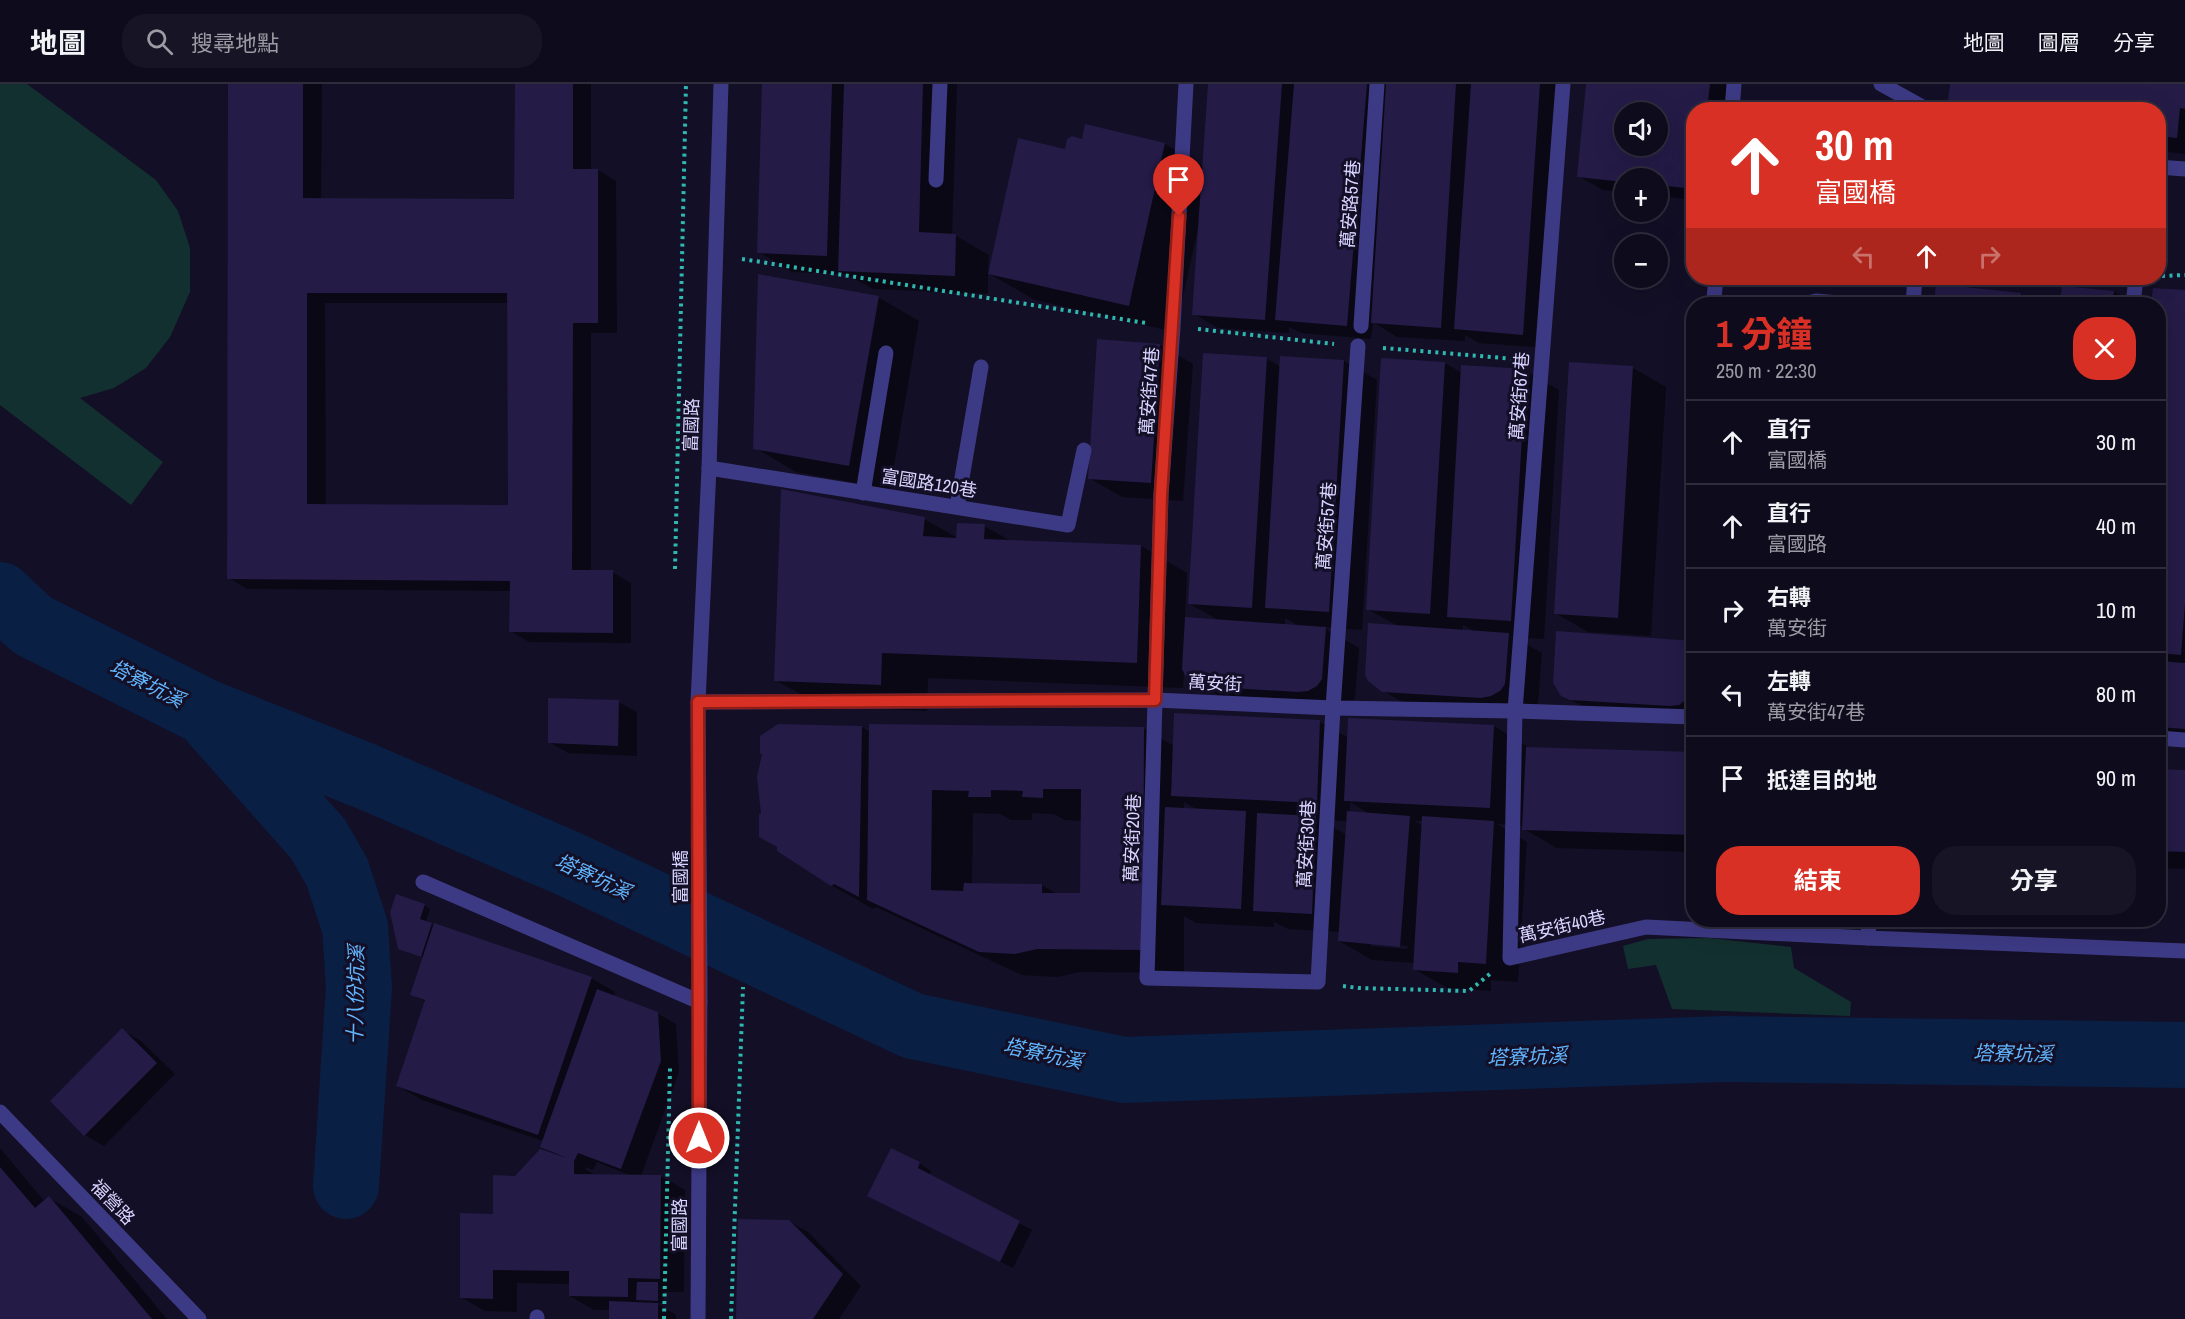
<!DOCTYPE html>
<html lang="zh-TW">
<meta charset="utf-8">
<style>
:root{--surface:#0e0b1c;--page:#171425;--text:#f1f3f6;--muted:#9b9ba3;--line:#2e2b3b;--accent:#d93025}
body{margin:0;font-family:"Archivo Narrow","Noto Sans TC",sans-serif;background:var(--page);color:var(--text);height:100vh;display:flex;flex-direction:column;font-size:22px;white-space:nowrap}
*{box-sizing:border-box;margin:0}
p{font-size:20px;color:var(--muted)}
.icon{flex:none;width:33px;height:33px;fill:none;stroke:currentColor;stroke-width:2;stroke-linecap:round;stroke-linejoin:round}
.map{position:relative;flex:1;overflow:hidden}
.side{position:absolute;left:1686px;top:213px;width:480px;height:630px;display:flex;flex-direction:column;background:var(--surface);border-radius:24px;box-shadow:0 6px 24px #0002,0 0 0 2px var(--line)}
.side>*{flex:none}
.guide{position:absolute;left:1686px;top:18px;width:480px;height:183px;border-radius:24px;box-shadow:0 6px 24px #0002,0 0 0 2px var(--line);background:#d93025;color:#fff;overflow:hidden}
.fabs{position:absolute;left:1614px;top:18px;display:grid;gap:12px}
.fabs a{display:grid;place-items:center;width:54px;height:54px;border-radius:50%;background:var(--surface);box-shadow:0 6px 24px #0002,0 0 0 2px var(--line);font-size:30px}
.pin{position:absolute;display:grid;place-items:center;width:51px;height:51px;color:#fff;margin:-62px -26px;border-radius:50% 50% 50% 0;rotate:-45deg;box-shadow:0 0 6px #0007}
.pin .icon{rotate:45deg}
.me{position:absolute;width:66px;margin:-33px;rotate:0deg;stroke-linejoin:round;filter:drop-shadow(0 0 4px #0008)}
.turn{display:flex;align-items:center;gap:21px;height:126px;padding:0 30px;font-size:27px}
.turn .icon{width:78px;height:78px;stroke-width:2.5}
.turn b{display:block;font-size:42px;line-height:51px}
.lanes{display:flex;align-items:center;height:57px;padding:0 30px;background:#0003;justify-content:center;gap:30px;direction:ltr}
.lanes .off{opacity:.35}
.round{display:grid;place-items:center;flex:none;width:63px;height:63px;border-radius:24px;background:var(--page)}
.overview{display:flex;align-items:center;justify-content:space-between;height:102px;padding:0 30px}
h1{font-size:36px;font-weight:700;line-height:45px;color:var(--accent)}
.primary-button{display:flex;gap:12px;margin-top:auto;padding:12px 30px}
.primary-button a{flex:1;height:69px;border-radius:24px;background:var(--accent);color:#fff;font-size:24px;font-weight:700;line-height:69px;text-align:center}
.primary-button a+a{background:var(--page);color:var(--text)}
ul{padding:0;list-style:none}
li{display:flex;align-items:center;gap:18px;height:84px;padding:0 30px;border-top:2px solid var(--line)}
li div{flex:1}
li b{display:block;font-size:22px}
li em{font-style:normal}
header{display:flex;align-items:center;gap:36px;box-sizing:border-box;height:84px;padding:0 30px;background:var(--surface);border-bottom:2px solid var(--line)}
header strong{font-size:28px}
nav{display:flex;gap:33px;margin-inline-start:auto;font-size:21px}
.search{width:420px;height:54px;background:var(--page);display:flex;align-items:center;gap:15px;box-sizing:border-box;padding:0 21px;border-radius:24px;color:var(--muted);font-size:22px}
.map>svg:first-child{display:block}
</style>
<header>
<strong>地圖</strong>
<div class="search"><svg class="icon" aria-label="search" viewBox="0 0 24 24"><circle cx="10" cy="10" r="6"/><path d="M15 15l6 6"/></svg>搜尋地點</div>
<nav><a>地圖</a><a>圖層</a><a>分享</a></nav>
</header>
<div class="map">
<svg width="2185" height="1235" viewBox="0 0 2185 1235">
<rect width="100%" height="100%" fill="#130f26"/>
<!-- green -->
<g fill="#12302f">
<path d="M0,0h27l129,96 22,31 12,37v44l-20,45 -24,31 -32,20 -34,10 83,64 -32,43 -131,-100z"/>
<path d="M1709,854l82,9 3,21 57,34 -1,14 -178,-7 -16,-44 -28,4 -5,-23 25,-7z"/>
</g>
<!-- shadow -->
<g fill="#0007" fill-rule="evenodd">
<path d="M230,0h92l-1,116 195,1v-117h75v86h7l18,11 1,152h-26v238l21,1 19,11v60l-102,-1 -18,-11v-40l-264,-2 -18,-11zM325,219h184v204l-183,-1z"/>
<path d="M764,0h193l-5,151 4,1 33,19 -1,15 2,1 76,-120 17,-11 3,-14 79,18 39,23 6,-83h355l-18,264 -68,-5 -14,-8v6l-68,-4 -24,-15 -2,17 -70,-6 -12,-6v6l-71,-5 -24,-14 6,-85h-2l-23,103 -140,-32 -47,-27v21l-115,-5 -27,-15 -54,-2 -33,-20z"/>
<path d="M1588,0h147l-3,26h-38v90l-36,-4v-18h-34v14l-21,-2 -25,-14zM1624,28h34v34h-34z"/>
<path d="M1951,0h234v70l-27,-3v-41z"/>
<path d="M1937,202l84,8 18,10h-104z"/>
<path d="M2063,203l51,5 21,12h-73z"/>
<path d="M2154,205l31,3v453l-27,-3v-438h-5z"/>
<path d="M878,213l41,24 -29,168 -94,-17 -41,-24z"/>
<path d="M1099,257l61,4 33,19 -10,137 -61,-4 -33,-19z"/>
<path d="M1204,270l63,5 14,8 63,-6 33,19 -15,250 -39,-3 36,21 -4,50 -5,6 -116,1 -34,-20 -16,-12 -1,15 -255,-10 -1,33 -105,-5 -47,-26 149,-161 34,19 26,-12 27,15 130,5 46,27 -2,45 35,3 -30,-17zM1285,534l16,9 -16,-1z"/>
<path d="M1445,279l17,10 64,-2 33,19 -15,249 -31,-2 29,16 -4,50 -5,7h-116l-34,-19 15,-65 -31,-17zM1463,541l13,7 -13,-1z"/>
<path d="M1570,280l63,4 33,19 -15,249 -63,-4 -33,-19z"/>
<path d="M1694,559v81l-98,-10 -34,-19z"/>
<path d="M618,618l19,10v44l-69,-3 -19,-11z"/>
<path d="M1320,638l29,16 145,-12 33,20 -1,3 168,4v99l-137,-4 -33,-19v-3l-27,-2 30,18 -9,140 -27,-2v11l-44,-3 -33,-19v-6l-42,-3 -33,-19 1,-9 -52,-3 -14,-7v5l-78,-4 -12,-7v57l-105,-1 -21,5 -36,-2 -146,-68 -3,2 -42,-24 31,-158 8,5 273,-4 31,18zM1184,718l14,8 -14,-1zM1350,718l21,13 -21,-2zM973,729l27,1 11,6h21v-7l21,1 12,6 17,1 -1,74 -24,-1 -15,-9 -70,-1zM1319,736l29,1 -1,14zM1415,737h9l-1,5zM1371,859l37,3 -1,3 -36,-3z"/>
<path d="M2158,687l27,1v97l-27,-1z"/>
<path d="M424,821l6,4 -4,12 9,5 156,52 24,14 -1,4 43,17 19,11 3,48 -38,104h20l24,14 -1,102h-20l-1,11h-7l20,12v4h-66l1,-9h-17l-24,-14v-12l-53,-1v29l-32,-1 -24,-14 33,-82 22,-38 39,-23 -14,-8 2,-5 -121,-41 -24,-14 28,-84 -14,-8 12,-36 -18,-6zM597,1078l35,14h-35l-12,-7 1,-2 7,3z"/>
<path d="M122,946l19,11 34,33 -71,72 -19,-11 -33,-34z"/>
<path d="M0,1064l45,54 4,-4 33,19 85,102h-167z"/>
<path d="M919,1079l12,8 -1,5 102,54 -19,38 -131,-66z"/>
<path d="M788,1137l20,11 53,54 -22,33h-102z"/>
</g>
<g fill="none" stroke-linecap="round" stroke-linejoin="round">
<!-- river -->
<g stroke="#0a1f44" stroke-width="66">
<path d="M0,511l32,30 173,87 160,64 204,88 344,162 211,44 600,-21 461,6"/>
<path d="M214,638l104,117 19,33 18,55 4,60 -13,199"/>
</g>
</g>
<!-- building -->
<g fill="#241b47" fill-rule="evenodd">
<path d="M228,0h75v114l211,1 1,-115h58v85h25v154h-25l-1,247h41v63l-104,-1 1,-51 -283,-2zM307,209h200l1,212 -201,-1z"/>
<path d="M762,0h70l-5,172 -70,-3z"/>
<path d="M844,0h79l-4,148 37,2 -1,42 -117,-5z"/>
<path d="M1208,0h74l-17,236 -73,-5z"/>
<path d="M1294,0h73l-20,242 -72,-6z"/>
<path d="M1386,0h70l-15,244 -70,-5z"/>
<path d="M1471,0h69l-17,251 -69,-6z"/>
<path d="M1586,0h124l-3,26h-13v79l-36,-4v-7h-34v4l-47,-5zM1624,28h34v34h-34z"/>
<path d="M1950,0h235v25l-5,-1 -3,30 -19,-2v-26h-211z"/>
<path d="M1085,40l80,19 -36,163 -141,-32 30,-136 47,11 2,-10 5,-3 10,3z"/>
<path d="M758,190l121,22 -30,170 -96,-17z"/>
<path d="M1936,200l85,9 -1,11h-86z"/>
<path d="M2062,202l52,5 -1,13h-53z"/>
<path d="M2153,204l32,2v314l-4,51 -23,-2v-349h-7z"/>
<path d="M1097,255l63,5 -9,139 -63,-4z"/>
<path d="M1203,269l64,4 -15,251 -64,-4z"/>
<path d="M1280,272l64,4 -15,252 -64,-4z"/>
<path d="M1381,274l64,4 -15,252 -64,-4z"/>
<path d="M1569,278l64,4 -15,252 -64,-4z"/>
<path d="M1461,281l65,4 -15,252 -64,-4z"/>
<path d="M781,405l144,28 -2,19 33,2 1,-15 28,1 -1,15 157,6 -4,118 -255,-10 -1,32 -107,-4z"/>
<path d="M1185,533l141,10 -4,52 -5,7 -9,5 -10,1 -99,-6 -14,-11 -3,-6z"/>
<path d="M1368,539l141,10 -4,51 -5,7 -9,5 -10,2 -99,-6 -14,-11 -3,-6z"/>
<path d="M1556,547l138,10v52l-15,12 -10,1 -99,-6 -9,-4 -8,-13z"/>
<path d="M2158,577l27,2v66l-27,-2z"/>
<path d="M548,614l71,2 -1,46 -70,-3z"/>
<path d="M1174,629l146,7 -3,83 -146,-7z"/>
<path d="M1348,634l146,7 -4,83 -146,-7z"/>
<path d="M778,640l84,2 -3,171 -25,-13 -3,2 -54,-35v-4l-18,-10v-23h2l-4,-37 5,-23h-2v-18z"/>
<path d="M869,640l275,3 -1,223 -106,-1 -22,5 -36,-2 -112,-52zM1043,705h38l-1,104h-38v-9l-78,-1 -1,8 -32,-1 1,-100 37,1 -1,6h23v-7l32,1 -1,6 21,1z"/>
<path d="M1526,663l168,5v83l-172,-5z"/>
<path d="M2158,685l27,1v82l-27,-1z"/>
<path d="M1165,723l81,4 -5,98 -80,-4z"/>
<path d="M1347,727l63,5 -10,131 -62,-6z"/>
<path d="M1257,729l59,3 -4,98 -59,-3z"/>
<path d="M1422,732l72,5 -8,143 -28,-2v11l-45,-3z"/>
<path d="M396,810l29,10 -5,15 12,4 -11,34 -23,-8 -8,-37z"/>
<path d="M434,839l158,54 -54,158 -142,-49 29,-86 -15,-5z"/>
<path d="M597,905l61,23 3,49 -40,108 -43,-16 -4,8v13l87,1 -1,104 -32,-1v19l-59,-1v-25l-76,-1v29l-33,-1v-85l33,1v-39l22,1 25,-27 27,9 -27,-11z"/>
<path d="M122,944l35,35 -73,73 -34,-35z"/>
<path d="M891,1064l29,14 -2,6 102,53 -20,41 -133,-66z"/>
<path d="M0,1083l35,41 14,-12 103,123h-152z"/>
<path d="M738,1135l51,1 54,54 -30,45h-77z"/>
<path d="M637,1198h21v19l-22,-1z"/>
<path d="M609,1217l49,2v16h-49z"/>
</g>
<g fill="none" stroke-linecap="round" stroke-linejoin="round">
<!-- path -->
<g stroke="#2fb8b0" stroke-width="4" stroke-dasharray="3 4.5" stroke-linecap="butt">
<path d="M742,175l404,64"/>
<path d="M2162,192l23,-1"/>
<path d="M1198,245l136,15"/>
<path d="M1383,264l133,11"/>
<path d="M675,485l11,-485"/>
<path d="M1343,902l15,2 111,3 22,-18"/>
<path d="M664,1235l6,-251"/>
<path d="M731,1235l12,-332"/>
</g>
<!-- service -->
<g stroke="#3d3a85" stroke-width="15">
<path d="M1186,0l-13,243 -12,167 -14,484 171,4 15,-274 25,-362"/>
<path d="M1563,0l-48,627 -5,247 136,-31 222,11"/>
<path d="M1881,0l47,26"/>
<path d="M1732,26l2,-26"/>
<path d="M2158,83l27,2"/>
<path d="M936,96l4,-96"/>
<path d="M1716,194l-2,20 3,6"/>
<path d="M1804,220l12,-3 33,3"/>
<path d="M1913,220l2,-26"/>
<path d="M2133,220l3,-26"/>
<path d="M1361,242l16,-242"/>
<path d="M709,384l359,57 16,-75"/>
<path d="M863,409l23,-140"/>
<path d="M957,423l24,-140"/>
<path d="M698,618l457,-2 178,8 182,3 179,6"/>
<path d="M2158,654l27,2"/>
<path d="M423,798l277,120"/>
<path d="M1869,836l-1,18 317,13"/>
<path d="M537,1235v-2"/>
</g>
<!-- minor -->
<path stroke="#3d3a85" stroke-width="15" d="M0,1028l199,207"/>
<!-- tertiary -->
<path stroke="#3d3a85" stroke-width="15" d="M698,1235l2,-332 -2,-285 11,-234 12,-384"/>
</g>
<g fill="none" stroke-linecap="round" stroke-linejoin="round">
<!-- route casing -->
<g stroke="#8d1f18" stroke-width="15">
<path id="route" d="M699,1054l-1,-436 457,-2 6,-205 18,-279"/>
</g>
<!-- route -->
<use href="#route" stroke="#d93025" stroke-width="10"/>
</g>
<g text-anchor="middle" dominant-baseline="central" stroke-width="6" stroke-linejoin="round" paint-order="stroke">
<!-- street labels -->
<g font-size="18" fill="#d9d4ff" stroke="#130f26">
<text transform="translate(1350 120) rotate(-86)">萬安路57巷</text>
<text transform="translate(1149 307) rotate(-86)">萬安街47巷</text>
<text transform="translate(1519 312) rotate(-86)">萬安街67巷</text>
<text transform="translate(691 341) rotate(-88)">富國路</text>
<text transform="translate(929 399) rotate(9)">富國路120巷</text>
<text transform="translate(1326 442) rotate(-86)">萬安街57巷</text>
<text transform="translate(1215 599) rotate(3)">萬安街</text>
<text transform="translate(1132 754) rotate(-88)">萬安街20巷</text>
<text transform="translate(1306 760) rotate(-87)">萬安街30巷</text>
<text transform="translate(680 793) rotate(-90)">富國橋</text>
<text transform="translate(1562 842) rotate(-13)">萬安街40巷</text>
<text transform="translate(113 1118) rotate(46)">福營路</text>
<text transform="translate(679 1141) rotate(-90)">富國路</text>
</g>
<!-- water labels -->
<g font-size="20" font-style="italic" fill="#62b6ff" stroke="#130f26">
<text transform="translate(147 599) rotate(27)">塔寮坑溪</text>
<text transform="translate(593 792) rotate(25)">塔寮坑溪</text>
<text transform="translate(355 911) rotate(-89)">十八份坑溪</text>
<text transform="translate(1043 969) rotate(12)">塔寮坑溪</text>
<text transform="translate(2013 969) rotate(1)">塔寮坑溪</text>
<text transform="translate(1527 972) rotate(-2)">塔寮坑溪</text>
</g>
</g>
</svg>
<div class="fabs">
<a><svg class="icon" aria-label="sound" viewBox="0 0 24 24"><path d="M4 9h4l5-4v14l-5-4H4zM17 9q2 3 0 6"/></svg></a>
<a>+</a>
<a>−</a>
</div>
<div class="pin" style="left:1179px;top:132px;background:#d93025"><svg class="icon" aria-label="arrive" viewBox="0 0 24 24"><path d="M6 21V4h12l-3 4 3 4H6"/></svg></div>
<svg class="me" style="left:699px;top:1054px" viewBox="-20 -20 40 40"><circle r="17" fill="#d93025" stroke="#fff" stroke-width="3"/><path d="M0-11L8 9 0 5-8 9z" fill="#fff"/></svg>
<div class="guide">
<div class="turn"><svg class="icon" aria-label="ahead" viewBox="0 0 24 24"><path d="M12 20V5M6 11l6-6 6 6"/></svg><div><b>30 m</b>富國橋</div></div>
<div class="lanes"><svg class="icon off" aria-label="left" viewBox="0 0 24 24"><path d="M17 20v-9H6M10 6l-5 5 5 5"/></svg><svg class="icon" aria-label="ahead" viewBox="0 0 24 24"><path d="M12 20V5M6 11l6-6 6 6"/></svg><svg class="icon off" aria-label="right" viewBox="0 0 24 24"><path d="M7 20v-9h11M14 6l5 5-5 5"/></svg></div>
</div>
<section class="side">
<div class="overview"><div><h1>1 分鐘</h1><p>250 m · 22:30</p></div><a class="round" style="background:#d93025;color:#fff"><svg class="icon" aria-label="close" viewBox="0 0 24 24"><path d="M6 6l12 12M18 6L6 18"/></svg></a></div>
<ul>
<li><svg class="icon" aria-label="ahead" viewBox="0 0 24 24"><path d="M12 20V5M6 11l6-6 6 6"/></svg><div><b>直行</b><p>富國橋</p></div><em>30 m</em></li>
<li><svg class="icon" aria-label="ahead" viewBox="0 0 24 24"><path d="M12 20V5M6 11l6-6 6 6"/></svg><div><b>直行</b><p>富國路</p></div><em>40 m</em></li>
<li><svg class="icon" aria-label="right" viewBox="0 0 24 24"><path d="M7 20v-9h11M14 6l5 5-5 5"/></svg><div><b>右轉</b><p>萬安街</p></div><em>10 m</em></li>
<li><svg class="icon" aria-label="left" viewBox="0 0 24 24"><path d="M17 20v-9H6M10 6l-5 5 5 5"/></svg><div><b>左轉</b><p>萬安街47巷</p></div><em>80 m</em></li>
<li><svg class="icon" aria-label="arrive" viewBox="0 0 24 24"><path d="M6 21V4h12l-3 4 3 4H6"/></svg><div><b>抵達目的地</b></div><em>90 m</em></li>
</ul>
<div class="primary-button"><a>結束</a><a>分享</a></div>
</section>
</div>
